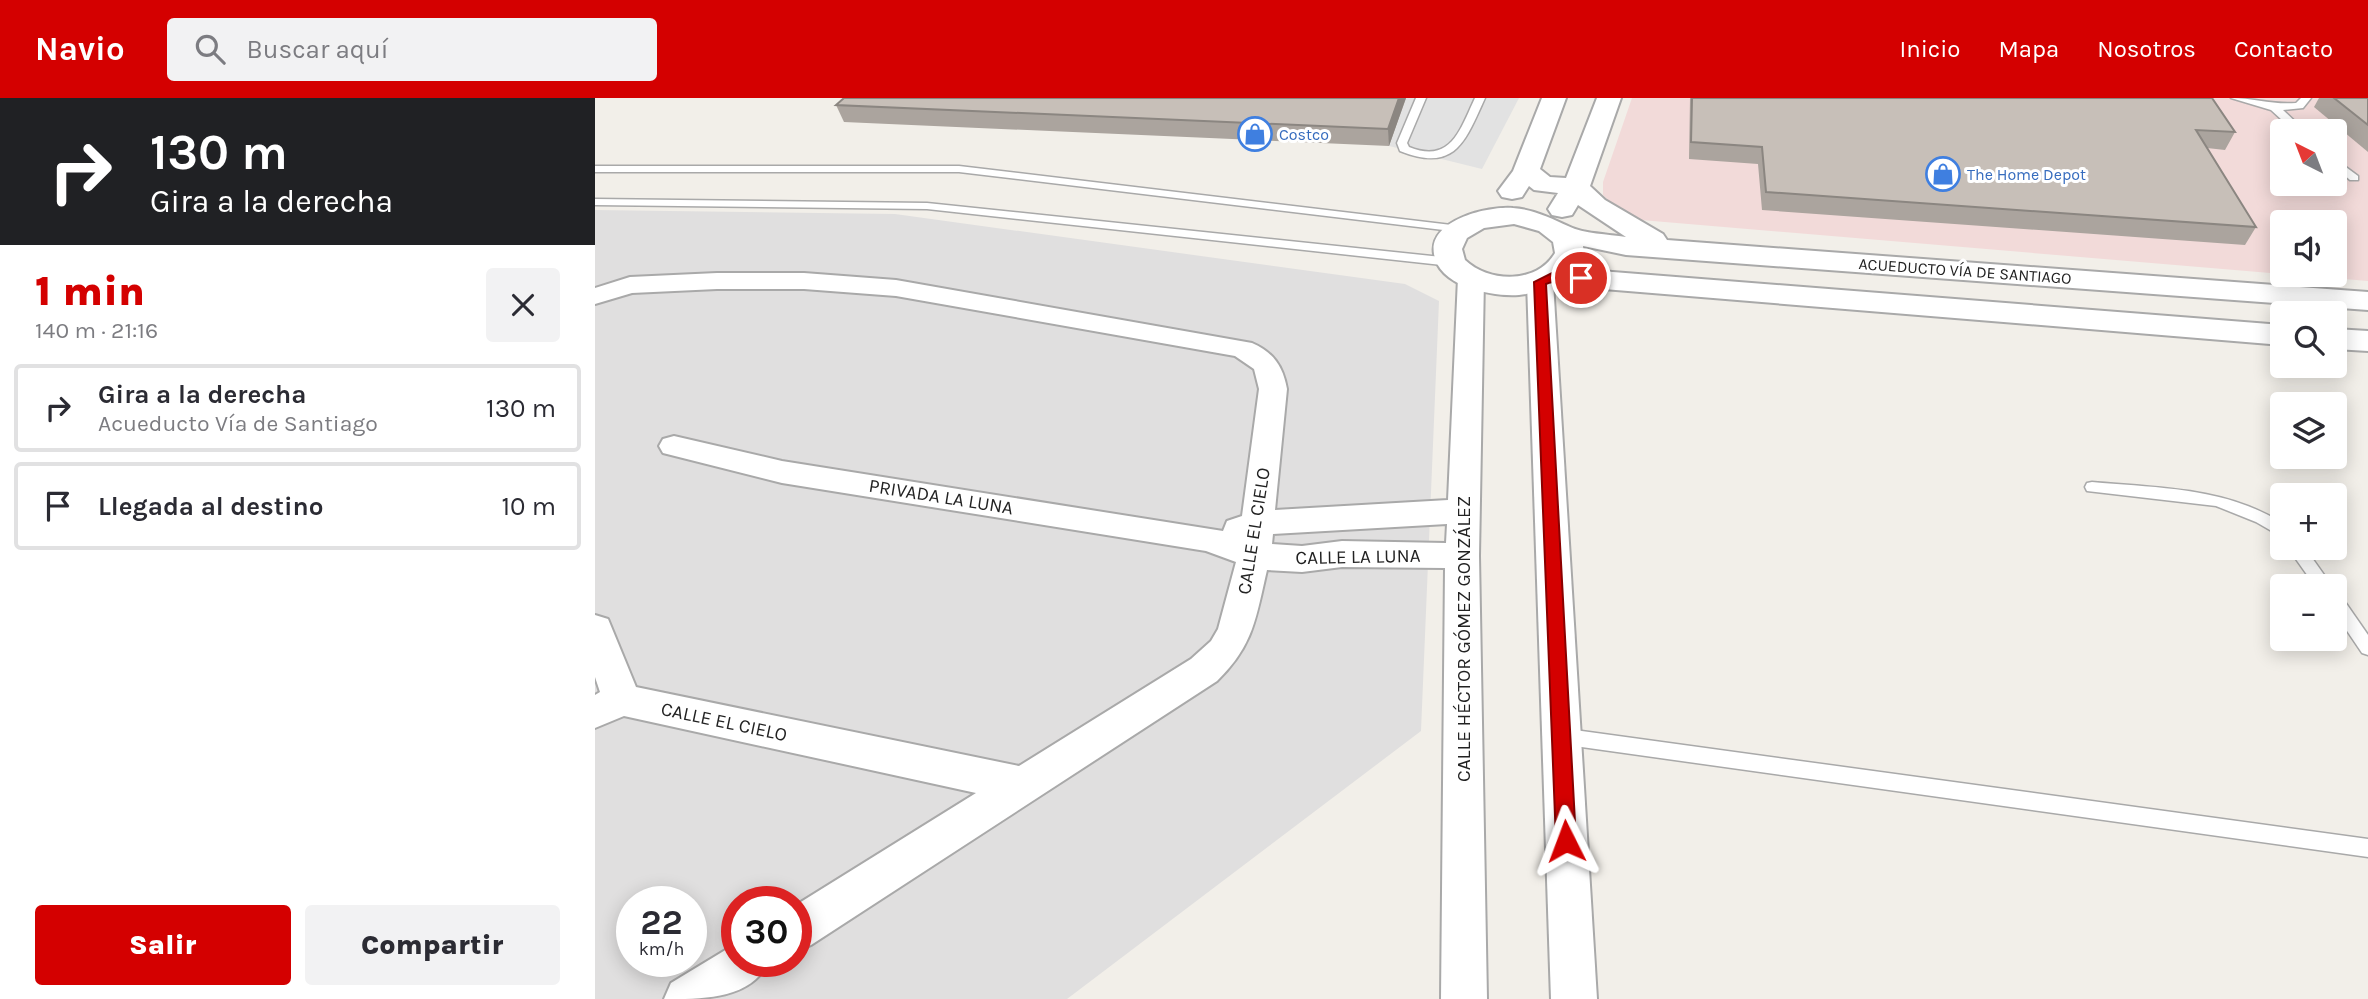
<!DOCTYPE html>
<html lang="es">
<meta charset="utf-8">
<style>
:root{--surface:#fff;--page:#f2f2f3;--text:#2b2b33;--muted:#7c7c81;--line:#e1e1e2;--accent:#d40000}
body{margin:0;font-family:Karla,sans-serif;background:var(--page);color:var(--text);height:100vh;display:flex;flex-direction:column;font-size:26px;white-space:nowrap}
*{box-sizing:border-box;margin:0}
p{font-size:23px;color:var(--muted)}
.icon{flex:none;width:38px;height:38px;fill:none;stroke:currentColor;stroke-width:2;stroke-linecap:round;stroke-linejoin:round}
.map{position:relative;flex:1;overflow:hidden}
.drawer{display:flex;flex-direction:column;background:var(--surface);width:595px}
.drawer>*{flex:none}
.hud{background:#202124;color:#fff;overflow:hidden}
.needle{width:46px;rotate:318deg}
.tools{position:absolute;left:1675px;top:21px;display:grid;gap:14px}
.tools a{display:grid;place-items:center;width:77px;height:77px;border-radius:7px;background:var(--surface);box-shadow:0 4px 18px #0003;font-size:35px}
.speed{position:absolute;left:21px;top:788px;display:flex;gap:14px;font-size:35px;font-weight:700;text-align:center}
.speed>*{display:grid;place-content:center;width:91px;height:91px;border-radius:50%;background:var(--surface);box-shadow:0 4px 18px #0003;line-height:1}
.speed small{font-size:18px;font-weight:400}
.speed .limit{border:10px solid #d22;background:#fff;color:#111}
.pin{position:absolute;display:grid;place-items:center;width:60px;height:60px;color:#fff;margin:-30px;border:4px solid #fff;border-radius:50%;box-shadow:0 2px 7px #0007}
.me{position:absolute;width:77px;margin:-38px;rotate:357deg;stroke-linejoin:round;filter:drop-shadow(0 0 5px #0008)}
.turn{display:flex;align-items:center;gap:24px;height:147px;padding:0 35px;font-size:32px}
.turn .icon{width:91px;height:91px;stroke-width:2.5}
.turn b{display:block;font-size:49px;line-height:60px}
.round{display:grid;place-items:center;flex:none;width:74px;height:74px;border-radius:7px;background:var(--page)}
.overview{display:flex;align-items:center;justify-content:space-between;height:119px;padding:0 35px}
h1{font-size:42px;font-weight:800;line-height:52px;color:var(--accent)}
.button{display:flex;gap:14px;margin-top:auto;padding:14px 35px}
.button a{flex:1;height:80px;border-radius:7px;background:var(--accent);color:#fff;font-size:28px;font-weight:800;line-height:80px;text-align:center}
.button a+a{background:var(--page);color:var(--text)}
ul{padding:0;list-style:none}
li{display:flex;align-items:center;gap:21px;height:88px;margin:0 14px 10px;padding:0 21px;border:4px solid var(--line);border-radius:7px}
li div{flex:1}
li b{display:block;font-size:26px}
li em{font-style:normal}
header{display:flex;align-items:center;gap:42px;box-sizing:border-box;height:98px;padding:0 35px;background:var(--accent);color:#fff}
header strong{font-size:33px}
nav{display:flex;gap:38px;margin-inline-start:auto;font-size:24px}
.search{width:490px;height:63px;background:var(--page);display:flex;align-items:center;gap:18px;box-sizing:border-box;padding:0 24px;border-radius:7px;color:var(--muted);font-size:26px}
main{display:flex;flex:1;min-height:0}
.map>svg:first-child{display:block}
</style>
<header>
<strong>Navio</strong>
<div class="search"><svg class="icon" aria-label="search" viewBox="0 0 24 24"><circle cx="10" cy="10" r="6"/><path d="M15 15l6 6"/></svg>Buscar aquí</div>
<nav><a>Inicio</a><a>Mapa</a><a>Nosotros</a><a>Contacto</a></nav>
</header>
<main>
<section class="drawer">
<div class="hud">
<div class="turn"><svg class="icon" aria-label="right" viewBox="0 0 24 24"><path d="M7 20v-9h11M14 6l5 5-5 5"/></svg><div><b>130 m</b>Gira a la derecha</div></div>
</div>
<div class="overview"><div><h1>1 min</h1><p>140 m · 21:16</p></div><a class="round"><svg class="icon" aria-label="close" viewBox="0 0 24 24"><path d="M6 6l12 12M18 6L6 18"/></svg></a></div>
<ul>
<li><svg class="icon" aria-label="right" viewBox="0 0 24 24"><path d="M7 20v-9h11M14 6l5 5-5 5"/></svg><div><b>Gira a la derecha</b><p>Acueducto Vía de Santiago</p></div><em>130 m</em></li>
<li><svg class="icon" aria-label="arrive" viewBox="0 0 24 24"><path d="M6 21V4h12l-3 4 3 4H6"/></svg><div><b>Llegada al destino</b></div><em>10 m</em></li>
</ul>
<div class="button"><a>Salir</a><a>Compartir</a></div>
</section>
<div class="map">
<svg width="1773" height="901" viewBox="0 0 1773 901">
<rect width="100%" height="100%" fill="#f2efe9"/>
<!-- residential -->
<path fill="#e0dfdf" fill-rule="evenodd" d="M0,112l300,4 510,70 34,17 -18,430 -354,268h-472zM37,803h59v60h-59zM142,803h59v60h-59z"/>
<!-- commercial -->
<path fill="#f2dad9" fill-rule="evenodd" d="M1037,0h736v183l-72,-6h39v-53h-53v52l-641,-54 -24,-11 -14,-14v-13zM1687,33h53v53h-53z"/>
<!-- parking -->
<path fill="#e2e2e2" d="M811,0h113l-37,71 -93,-23z"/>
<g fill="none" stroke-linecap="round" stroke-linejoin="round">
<!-- service casing -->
<g stroke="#a9a9a9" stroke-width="3">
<g id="service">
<path d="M821,0h10l-19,45 2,4c42,17 51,-17 66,-49h10c-20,44 -30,75 -85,53l-3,-8z"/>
<path d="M1636,0c23,0 42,7 65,5l5,-5h10l-8,10 -20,2 22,21h-11l-23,-21z"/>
<path d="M1740,61l23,17v4h-8l-15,-13z"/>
<path d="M0,68h364l501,60 6,3 -6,3 -501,-60h-364z"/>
<path d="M0,101l332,4 524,55 6,4 -6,4 -524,-57 -332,-4z"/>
<path d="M1497,384c65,6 133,5 190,41v14l-26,-15 -40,-16 -129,-15 -2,-4 2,-4z"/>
<path d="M1693,450h17l27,38h-17z"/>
<path d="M1740,497l6,1 27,39v20l-6,-2 -27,-40z"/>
<path d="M965,630l808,111v18l-808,-113 -6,-2 -3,-6 3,-6z"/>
</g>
</g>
<!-- minor casing -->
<g stroke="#a9a9a9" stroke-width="4">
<g id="minor">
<path d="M876,172l9,3 4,5 -5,278 8,443h-46l4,-431 -103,-1 -40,5 -35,-2c-11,47 -13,75 -50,111l-406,264 -15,7v-47l180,-112 -352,-77 -29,12v-33l5,-3 -5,-15v-62l13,4 28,68 383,79 172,-107 20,-18 7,-12 18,-67 -30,-11 -424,-68 -119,-30 -4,-7 4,-7 11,-3 108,25 441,70 4,-10 15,-5 17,-127 -5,-20 -19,-13 -339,-60 -92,-7h-87l-85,4 -37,11v-16l35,-11 87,-4h87l92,7 356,63c21,9 31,23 35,46l-12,121 173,-10 10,-222 4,-5zM852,426l-1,19 -104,-2 -40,5 -30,-2 1,-10z"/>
<path d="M945,176l9,3 4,5 44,717h-46l-24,-717 4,-5z"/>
<path d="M142,845v18h32c-17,38 -65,38 -105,38l7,-16z"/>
</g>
</g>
<!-- tertiary casing -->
<g stroke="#a9a9a9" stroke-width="4">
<g id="tertiary">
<path d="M947,0h24l-26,71 10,8 16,1 31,-80h24l-31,88 15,14 58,34 4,6 701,52v18l-742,-55 -43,-9 1,7 -9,16 707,56v20l-727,-60c-10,4 -24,9 -36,10 -26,2 -80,-8 -85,-41 -6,-34 54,-48 79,-46 19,1 38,10 55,18 16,8 40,8 58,11l-48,-32 -6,10 -10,2 -10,-2 -4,-6 10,-16 -24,-3 -5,-4 -7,11 -10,2 -10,-2 -4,-6 15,-20zM919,126l25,7 14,11 2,11c-18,31 -66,30 -90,7l-3,-11 5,-11 17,-10z"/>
<path d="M1740,231l33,2v20l-33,-2z"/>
</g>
</g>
<!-- service -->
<use href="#service" fill="#fff" fill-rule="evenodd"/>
<!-- minor -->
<use href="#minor" fill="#fff" fill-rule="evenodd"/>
<!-- tertiary -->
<use href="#tertiary" fill="#fff" fill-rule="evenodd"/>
</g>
<!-- wall -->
<g fill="#aba49e">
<path d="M811,0l-17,48 -545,-24 -8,-17z"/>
<path d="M1095,0h522l23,34 -10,18 -18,-2 49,79 -11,18 -483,-35 -4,-46 -69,-5z"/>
<path d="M1724,0h49v54l-54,-45z"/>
</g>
<!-- shaded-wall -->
<path fill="#8b8681" d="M804,0h7l-17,48 -1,-17z"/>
<!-- building -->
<g fill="#c7bfb8" stroke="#8b8681" stroke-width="2">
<path d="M249,0h555l-11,31 -552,-24z"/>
<path d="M1097,0h520l23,34 -39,-2 60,97 -490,-35 -4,-45 -71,-5z"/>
<path d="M1739,0h34v27z"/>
</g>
<!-- route -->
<path fill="#d40000" stroke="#8a0000" stroke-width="2" d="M959,174l27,3 6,3c-10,8 -27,0 -41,6l30,557 -3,7 -7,3 -7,-3 -3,-7 -22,-559z"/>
<!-- icons -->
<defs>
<g id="shop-ring" transform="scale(1.75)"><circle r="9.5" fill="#fff" stroke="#3f7fe0" stroke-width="1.5"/><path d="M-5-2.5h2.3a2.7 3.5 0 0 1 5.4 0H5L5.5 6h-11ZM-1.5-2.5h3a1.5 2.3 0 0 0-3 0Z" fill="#3f7fe0"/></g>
</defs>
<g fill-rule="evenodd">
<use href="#shop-ring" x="660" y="36"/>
<use href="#shop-ring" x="1348" y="76"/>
</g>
<g text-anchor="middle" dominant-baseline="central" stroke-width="6" stroke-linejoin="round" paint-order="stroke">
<!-- far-shop labels -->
<g font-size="16" fill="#366cbe" stroke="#fff" text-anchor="start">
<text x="684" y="36">Costco</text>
<text x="1372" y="76">The Home Depot</text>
</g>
<!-- far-street labels -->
<g font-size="16" fill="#222" stroke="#fff">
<text transform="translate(1370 173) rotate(4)">ACUEDUCTO VÍA DE SANTIAGO</text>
</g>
<!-- street labels -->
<g font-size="19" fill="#222" stroke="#fff">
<text transform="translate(346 399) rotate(9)">PRIVADA LA LUNA</text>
<text transform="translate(659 433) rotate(-81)">CALLE EL CIELO</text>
<text transform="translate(763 459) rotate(-1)">CALLE LA LUNA</text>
<text transform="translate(869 541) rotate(-90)">CALLE HÉCTOR GÓMEZ GONZÁLEZ</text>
<text transform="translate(129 624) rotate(12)">CALLE EL CIELO</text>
</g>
</g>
</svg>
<div class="tools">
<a><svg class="needle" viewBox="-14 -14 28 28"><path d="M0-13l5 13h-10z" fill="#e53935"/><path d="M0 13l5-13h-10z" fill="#7c7c81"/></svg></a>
<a><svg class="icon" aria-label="sound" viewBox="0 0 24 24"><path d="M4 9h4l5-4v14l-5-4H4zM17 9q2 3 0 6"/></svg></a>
<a><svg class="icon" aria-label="search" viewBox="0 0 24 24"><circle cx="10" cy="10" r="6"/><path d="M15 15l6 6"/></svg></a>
<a><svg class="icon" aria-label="layers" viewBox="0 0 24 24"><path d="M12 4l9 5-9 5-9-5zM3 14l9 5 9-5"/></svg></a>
<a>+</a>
<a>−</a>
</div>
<div class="speed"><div>22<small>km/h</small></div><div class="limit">30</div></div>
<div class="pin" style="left:986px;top:180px;background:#d93025"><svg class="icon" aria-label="arrive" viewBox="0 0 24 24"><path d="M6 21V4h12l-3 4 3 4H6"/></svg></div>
<svg class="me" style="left:971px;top:743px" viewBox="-20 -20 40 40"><path d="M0-17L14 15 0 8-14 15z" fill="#d40000" stroke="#fff" stroke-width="4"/></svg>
</div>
</main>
